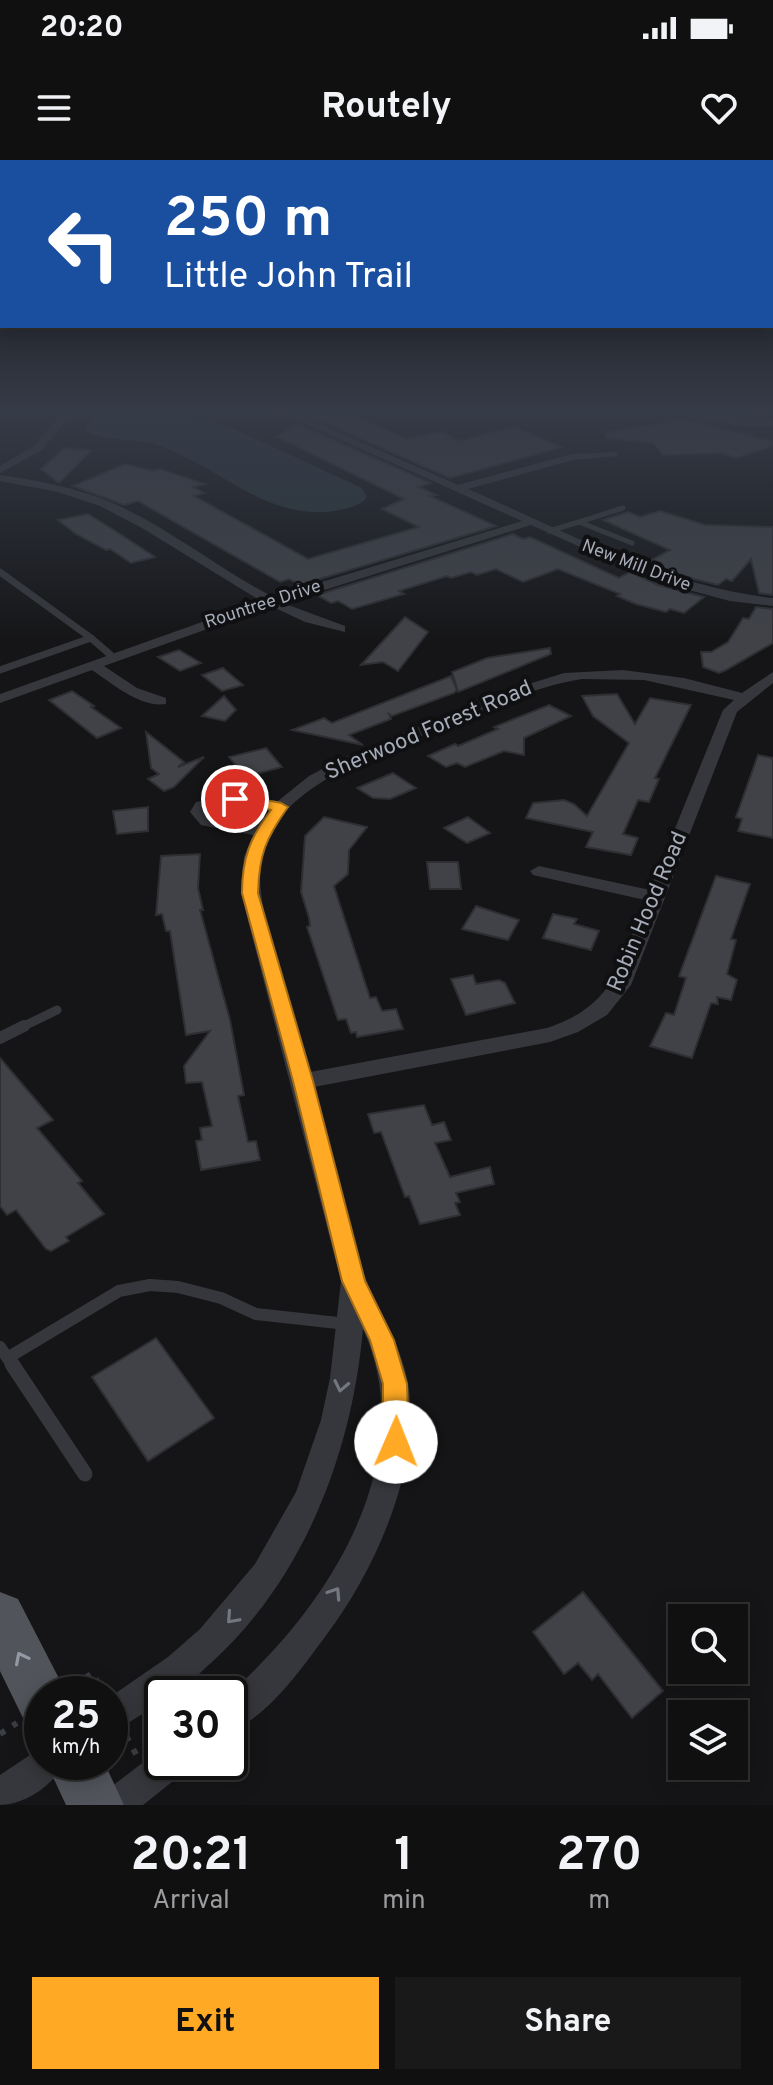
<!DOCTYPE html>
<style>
:root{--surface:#101011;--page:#19191a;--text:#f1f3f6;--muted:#9c9d9f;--line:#303031;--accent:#ffa924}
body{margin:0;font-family:Overpass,sans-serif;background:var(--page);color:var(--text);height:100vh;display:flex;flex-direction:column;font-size:30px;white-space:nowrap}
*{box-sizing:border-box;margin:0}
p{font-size:26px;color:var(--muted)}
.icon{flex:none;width:44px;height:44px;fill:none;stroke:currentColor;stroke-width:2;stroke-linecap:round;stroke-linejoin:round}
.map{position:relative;height:1645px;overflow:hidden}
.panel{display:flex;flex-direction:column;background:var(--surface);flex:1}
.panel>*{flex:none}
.hud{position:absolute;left:0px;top:0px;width:774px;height:168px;box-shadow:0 4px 20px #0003,0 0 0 2px var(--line);background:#1a4fa0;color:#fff;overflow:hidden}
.fabs{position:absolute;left:668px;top:1444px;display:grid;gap:16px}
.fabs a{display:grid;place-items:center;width:80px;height:80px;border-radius:0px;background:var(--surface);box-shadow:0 4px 20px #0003,0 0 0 2px var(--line);font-size:40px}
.speed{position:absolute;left:24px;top:1516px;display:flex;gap:16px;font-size:40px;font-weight:700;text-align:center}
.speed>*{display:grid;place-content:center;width:104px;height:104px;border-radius:50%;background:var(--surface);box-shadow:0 4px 20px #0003,0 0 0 2px var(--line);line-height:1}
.speed small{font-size:20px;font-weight:400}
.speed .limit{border:4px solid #111;border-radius:12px;background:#fff;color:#111}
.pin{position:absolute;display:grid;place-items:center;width:68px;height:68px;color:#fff;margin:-34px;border:4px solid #fff;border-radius:50%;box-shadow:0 2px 8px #0007}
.me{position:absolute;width:88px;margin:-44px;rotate:1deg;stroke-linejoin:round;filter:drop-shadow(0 0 6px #0008)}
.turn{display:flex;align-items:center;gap:28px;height:168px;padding:0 32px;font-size:36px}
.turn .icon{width:104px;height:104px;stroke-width:2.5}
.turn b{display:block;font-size:56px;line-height:68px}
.eta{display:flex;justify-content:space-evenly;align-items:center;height:136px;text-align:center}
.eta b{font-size:48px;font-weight:700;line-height:56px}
.primary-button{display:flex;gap:16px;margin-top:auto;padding:16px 32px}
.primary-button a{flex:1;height:92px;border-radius:0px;background:var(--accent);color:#111;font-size:32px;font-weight:700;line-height:92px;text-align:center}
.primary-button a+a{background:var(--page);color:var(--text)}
.status{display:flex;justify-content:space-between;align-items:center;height:56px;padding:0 40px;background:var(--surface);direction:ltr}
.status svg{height:22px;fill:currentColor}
header{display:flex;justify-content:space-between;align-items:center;height:104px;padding:0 32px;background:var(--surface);font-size:36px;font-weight:700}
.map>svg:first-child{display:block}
</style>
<div class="status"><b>20:20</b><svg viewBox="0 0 49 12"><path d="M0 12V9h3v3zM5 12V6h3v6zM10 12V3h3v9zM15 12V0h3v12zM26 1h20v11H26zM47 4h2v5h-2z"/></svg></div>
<header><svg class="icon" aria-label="menu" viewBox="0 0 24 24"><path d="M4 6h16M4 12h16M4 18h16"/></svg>Routely<svg class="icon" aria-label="heart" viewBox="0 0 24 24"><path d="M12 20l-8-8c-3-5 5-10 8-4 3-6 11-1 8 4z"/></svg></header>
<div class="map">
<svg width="773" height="1645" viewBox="0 0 773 1645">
<rect width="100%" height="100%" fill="#151517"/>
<!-- water -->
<path fill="#2a353c" d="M174,253l56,14 132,61 5,9c-6,8 -17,11 -27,13 -72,14 -120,-44 -183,-65 -24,-7 -51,-3 -73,-15 14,-26 65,-17 90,-17z"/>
<!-- building -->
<g fill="#404247" stroke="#2e2f33" stroke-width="2">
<path d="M312,253h32l64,26 34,-7 18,9 54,-14 48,20 -112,31 -141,-62z"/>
<path d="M684,260l89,21v5l-37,12 -14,-5 -59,2 -10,-12 -47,-5v-6z"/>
<path d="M297,264l134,59 -12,4 18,8 -7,1 66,30 -196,59 -11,-6 -9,3 -142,-81 -14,4 -51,-19 52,-22 28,7 7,-2 45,15 -12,3 11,6 -10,3 114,63 111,-32 -37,-18 22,-10 -127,-62z"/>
<path d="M64,288l28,2 -33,33 -18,-14z"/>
<path d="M660,351l45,14 68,2v68l-14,-2 -8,-34 -19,22 -6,-2 -8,6 -24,-6 -48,-16 24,-13 -67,-30 25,-8 12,5z"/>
<path d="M88,354l32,20 35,23 -24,6 -21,-14 -4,1 -30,-16 -18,-14z"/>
<path d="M513,374l10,5 7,-2 89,41 11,-6 28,13 46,12 -20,16 -14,-4 -4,3 -30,-8 -19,-8 3,-2 -62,-25 -35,13 -27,-13 -19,6 -6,-3 -20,6 -4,-2 -48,15 5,3 -52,15 -14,-8 -7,2 -14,-8z"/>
<path d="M756,447l17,2v34l-47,27 -7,3 -16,-6 -2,-15h10l17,-10 15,-24 6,1z"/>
<path d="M405,457l23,15 -30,39 -15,-9 -22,3z"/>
<path d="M550,488l1,6 -93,38 -6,-20 35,-14z"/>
<path d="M179,490l22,13 -21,8 -22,-14z"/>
<path d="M223,508l20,17 -21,6 -20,-16z"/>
<path d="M451,516l6,14 -3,3 -62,23 -3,-2 2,5 -42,16 14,10 -71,-15 32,-12 8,5z"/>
<path d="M72,531l22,15 -3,1 30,21 -24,10 -48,-38z"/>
<path d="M617,534l18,30 15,-26 41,7 -36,73 4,1 -10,23 -11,-2 -15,34 15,4 -7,17 -45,-8 7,-15 -67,-14 7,-15 31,-3 10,4 13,12 42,-73 -36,-27 -11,-20z"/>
<path d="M224,536l12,14 -11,11 -23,-5z"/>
<path d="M549,545l22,11 -47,22v17l-20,-4 -39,16 -8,-4 -11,4 -18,-11 27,-12 3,2 40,-17 -4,-2z"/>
<path d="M146,572l38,30 -6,5 26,-10 -30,30 -10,4 -16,-12 11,-5 -8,-6z"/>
<path d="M266,588l16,19 -37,10 -16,-20z"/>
<path d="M758,595l15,3v80l-35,-7 4,-12 -6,-2z"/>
<path d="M393,613l23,15 -26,11 -17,-1 -16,-10z"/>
<path d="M148,647v24l-31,3 -4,-23z"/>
<path d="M324,657l43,10 -18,23 -1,24 -14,12 36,112 6,-1 6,14 14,-2 7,20 -46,8 -1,-5 -5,1 -5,-14 -8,1 -31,-93 3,-1 -1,-8 -8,-26 4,-56z"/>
<path d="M468,657l22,16 -23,10 -23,-15z"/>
<path d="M200,694l-2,34 5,22h-3l30,110 14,75 -6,1 10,46 8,-1 4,19 -59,10 -5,-29 6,-1 -2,-12 12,-2 -10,-44 -16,1 -2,-17 26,-35 -24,4 -16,-104h-4l-4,-17 -6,1 5,-59z"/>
<path d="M427,702h31l3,27h-31z"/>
<path d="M716,716l34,8 -19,55 5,1 -9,34 10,6 -6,20 -14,-3 1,7 -7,-1 -19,55 -42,-12 16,-33 8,2 12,-37 -7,-2z"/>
<path d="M476,746l43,14 -11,20 -46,-11z"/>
<path d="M553,754l24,5 -3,5 25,7 -8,19 -48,-12z"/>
<path d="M473,815l3,9 23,-4 6,3 10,20 -49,12 -15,-36z"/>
<path d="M0,898l53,62 -16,8 45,53 -4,2 26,31 -38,23 3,4 -18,10 -5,-2 -30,-39 -9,5 -7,-9z"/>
<path d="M424,945l8,20 12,-3 7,18 -16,3 15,34 40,-10 4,17 -38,9 4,9 -5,1 5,12 -40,9 -11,-28 -4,1 -24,-65 -7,1 -6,-19z"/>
<path d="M156,1178l58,80 -66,43 -56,-84z"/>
<path d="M583,1432l80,99 -31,27 -34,-44 -6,6 -14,-17 -14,11 -31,-42z"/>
</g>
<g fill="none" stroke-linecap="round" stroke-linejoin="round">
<!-- path -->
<g stroke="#3b3e43" stroke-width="6" stroke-dasharray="6 9" stroke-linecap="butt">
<path d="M73,1526l20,-13 10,20"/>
<path d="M0,1574l17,-11"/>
<path d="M126,1576l11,20"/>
</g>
<!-- lane-far4 -->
<g stroke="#35373c" stroke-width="5">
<path d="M579,362l44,-14"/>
<path d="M549,371l30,-9 53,21"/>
</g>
<!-- lane-far3 -->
<g stroke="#35373c" stroke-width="7">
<path d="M0,412l91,66"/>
<path d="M0,510l91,-32 23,20"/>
</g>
<!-- lane-far2 -->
<path stroke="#35373c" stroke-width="9" d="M20,868l37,-18"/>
<!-- lane-far1 -->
<g stroke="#35373c" stroke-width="12">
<path d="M0,878l24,-12"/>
<path d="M0,1187l13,19"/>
<path d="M9,1197l110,-66 31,-6 28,2 43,11 35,16 91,10"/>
</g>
<!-- lane -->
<path stroke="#35373c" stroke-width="15" d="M12,1204l73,110"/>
<!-- street -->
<g fill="#35373c" fill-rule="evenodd">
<path d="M62,253h10l-30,37 -42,23v-7l34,-20z"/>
<path d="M281,253h14l163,72 114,-31 45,-2v4l-44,4 -105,29c99,43 196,97 305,109v8l-43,-5 -71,-19 -128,-57 -248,78 62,23v6l-40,-10 -34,-16 -167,60 33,22 29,10v6c-26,4 -53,-20 -74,-34l-92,33v-9l261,-93 -119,-73 -42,-22 -42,-14 -58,-11v-6c36,5 73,12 108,26 59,25 109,67 165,96l249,-76z"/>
<path d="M685,253c30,0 58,7 88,7v6h-36z"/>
<path d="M623,510l61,8 58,15 31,-21v11l-36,29 -106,273 -24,30 -29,17 -28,10 -236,45c18,62 30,126 50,187 12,34 34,65 42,100 20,84 -29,194 -79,260 -25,34 -57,81 -97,98l-1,-38c98,-86 194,-233 134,-365 -11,123 -58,248 -151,333 -15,13 -30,32 -50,32v8l-52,32v-37l58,-40 32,-28 55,-65 41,-72 25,-72 9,-42 11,-97 -100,-388 3,-36 9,-22 -52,-10 -11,-13 6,-10 35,-7 47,6 31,-25 32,-17 165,-68 58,-18zM582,519l62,1 90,20 -11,10 -73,180 -111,-24 -9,5 3,4 112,25c-24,61 -28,105 -98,128l-237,44c-10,-35 -20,-70 -30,-105 -10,-36 -24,-69 -19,-107 10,-76 130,-111 189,-135 44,-18 85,-39 132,-46zM231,645l39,5 -13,16 -44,-9 -6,-6z"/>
<path d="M42,1587v15h22c-9,23 -40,43 -64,43v-30z"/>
<path d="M162,1588v14h25l-5,12 -39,31h-46l6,-12z"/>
</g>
<!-- primary -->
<g fill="#51545b" fill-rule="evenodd">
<path d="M0,1432l18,7 49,95h-25v32l-19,-8 -23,-47z"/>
<path d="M46,1602h58l20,43h-58z"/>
</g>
</g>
<!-- one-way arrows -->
<defs><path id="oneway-chevron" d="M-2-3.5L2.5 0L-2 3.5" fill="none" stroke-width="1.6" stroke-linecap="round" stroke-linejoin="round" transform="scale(2)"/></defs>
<g stroke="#737780">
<use href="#oneway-chevron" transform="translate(341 1226) rotate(102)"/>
<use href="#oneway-chevron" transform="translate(335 1433) rotate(-57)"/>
<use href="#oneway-chevron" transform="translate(232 1458) rotate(132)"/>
</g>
<use stroke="#949aa5" href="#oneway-chevron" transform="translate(21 1498) rotate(-117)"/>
<!-- sky -->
<linearGradient id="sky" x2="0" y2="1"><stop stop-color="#0c0c0d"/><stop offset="0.52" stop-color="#353b47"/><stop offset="1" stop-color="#353b47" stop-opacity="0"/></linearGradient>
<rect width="773" height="484" fill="url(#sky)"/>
<!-- route -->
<path fill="#ffa924" stroke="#a66e17" stroke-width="2" d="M235,634l46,9 7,4c-22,31 -29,47 -30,86l55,188 52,200 29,59 13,44 2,58 -4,9 -9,4 -10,-4 -3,-9v-58l-13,-44 -28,-59 -49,-200 -51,-188c0,-34 8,-56 29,-83l-41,-8v-6z"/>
<g text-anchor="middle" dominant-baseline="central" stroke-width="8" stroke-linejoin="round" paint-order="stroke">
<!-- far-street labels -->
<g font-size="18" fill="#a5acb8" stroke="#101012">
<text transform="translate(636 406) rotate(21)">New Mill Drive</text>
<text transform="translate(263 445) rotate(-18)">Rountree Drive</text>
</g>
<!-- street labels -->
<g font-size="22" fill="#a5acb8" stroke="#101012">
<text transform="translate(429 571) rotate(-23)">Sherwood Forest Road</text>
<text transform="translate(648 752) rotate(-67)">Robin Hood Road</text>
</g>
</g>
</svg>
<div class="fabs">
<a><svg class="icon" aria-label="search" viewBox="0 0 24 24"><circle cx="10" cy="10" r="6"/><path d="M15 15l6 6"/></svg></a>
<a><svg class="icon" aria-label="layers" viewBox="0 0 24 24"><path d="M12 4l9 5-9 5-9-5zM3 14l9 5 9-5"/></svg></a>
</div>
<div class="speed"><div>25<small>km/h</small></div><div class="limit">30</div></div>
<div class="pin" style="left:235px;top:639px;background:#d93025"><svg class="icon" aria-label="arrive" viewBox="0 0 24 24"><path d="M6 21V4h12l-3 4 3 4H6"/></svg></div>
<svg class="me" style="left:396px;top:1282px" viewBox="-20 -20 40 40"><circle r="19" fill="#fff"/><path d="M0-13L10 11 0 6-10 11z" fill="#ffa924"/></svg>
<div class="hud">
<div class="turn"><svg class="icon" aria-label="left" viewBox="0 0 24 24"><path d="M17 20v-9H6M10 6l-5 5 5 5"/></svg><div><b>250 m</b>Little John Trail</div></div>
</div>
</div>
<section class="panel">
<div class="eta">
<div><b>20:21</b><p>Arrival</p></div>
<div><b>1</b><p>min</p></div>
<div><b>270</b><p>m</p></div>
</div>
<div class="primary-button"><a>Exit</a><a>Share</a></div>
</section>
